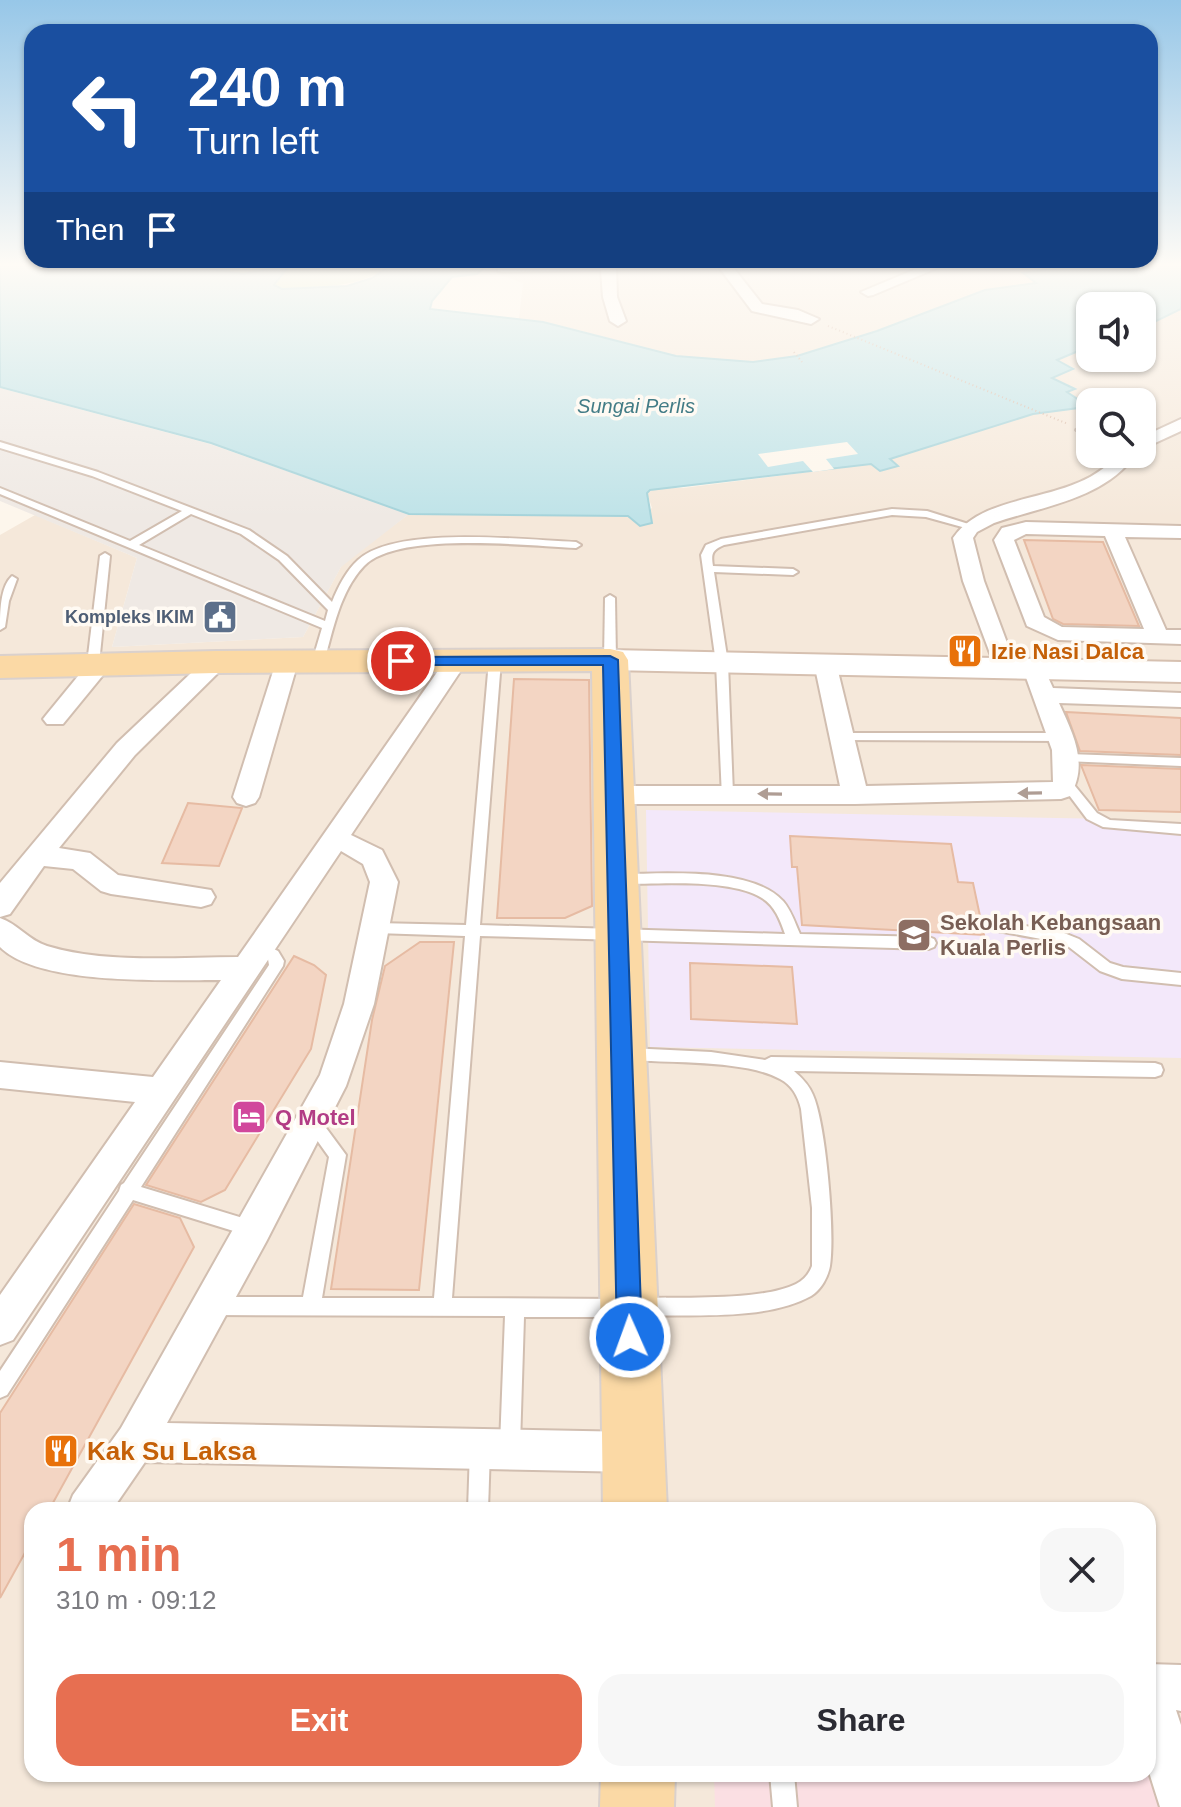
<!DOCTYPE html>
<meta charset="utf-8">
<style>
:root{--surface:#fff;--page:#f7f7f7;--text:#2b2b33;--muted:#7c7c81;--accent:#e76f51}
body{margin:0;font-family:Arial,sans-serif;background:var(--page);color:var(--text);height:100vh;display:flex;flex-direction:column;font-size:30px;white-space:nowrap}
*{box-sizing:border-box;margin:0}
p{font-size:26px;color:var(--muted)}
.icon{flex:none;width:44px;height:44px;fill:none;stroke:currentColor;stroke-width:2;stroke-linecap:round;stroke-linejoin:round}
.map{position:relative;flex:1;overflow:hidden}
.details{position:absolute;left:24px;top:1502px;width:1132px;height:280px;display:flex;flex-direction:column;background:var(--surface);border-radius:24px;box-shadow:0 2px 6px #0004}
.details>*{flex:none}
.guide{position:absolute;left:24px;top:24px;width:1134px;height:244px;border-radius:24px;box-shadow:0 2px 6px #0004;background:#1a4fa0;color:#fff;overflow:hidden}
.fabs{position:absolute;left:1076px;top:292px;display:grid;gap:16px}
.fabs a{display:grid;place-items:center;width:80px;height:80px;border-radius:16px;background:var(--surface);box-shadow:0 2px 6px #0004;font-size:40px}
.pin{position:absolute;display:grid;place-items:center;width:68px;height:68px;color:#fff;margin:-34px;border:4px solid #fff;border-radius:50%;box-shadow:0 2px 8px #0007}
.me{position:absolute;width:88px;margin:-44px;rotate:358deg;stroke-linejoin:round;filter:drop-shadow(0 0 6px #0008)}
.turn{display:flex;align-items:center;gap:28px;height:168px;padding:0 32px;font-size:36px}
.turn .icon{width:104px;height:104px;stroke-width:2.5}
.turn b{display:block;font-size:56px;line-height:68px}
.then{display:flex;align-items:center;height:76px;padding:0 32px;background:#0003;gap:16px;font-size:30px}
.round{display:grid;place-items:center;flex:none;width:84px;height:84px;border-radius:24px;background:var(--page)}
.headline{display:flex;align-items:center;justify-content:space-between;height:136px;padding:0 32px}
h1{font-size:48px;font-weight:600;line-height:60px;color:var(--accent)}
.cta{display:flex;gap:16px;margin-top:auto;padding:16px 32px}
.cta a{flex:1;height:92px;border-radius:24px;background:var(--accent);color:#fff;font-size:32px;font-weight:600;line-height:92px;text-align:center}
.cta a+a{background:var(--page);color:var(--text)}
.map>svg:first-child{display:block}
</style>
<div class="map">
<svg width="1181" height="1807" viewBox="0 0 1181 1807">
<rect width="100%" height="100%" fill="#fdf6ec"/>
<!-- residential -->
<g fill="#f5e8da" fill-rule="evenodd">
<path d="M486,266h586l-49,7 13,10 -4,3 -53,6 -28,14 -74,25 -80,25 -44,6 -77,-6 -114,-30 -43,-7 4,-36 -40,-14z"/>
<path d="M1181,309v1498h-1181v-1272l35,-20 102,43 -25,89 191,-10 40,-74 66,-49 219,2 7,3 17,-11 -5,-15 10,-5h26l188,-24 9,7 17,-5 -8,-7 144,-45 45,-6 -11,-16 7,-3 -23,-10 21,-11 -16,-7 34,-15v12h52v-30zM1090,402h52v52h-52zM32,1510h1116v264h-1116z"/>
</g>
<!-- industrial -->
<path fill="#efe9e4" d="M0,388l210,56 199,70 -68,53 -38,70 -191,10 25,-89 -137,-57z"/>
<!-- education -->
<path fill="#f3e8fa" d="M646,810l466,9 69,5v234l-531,-11z"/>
<!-- medical -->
<path fill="#fbdfe3" d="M1148,1752l33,55h-466l-1,-33h434z"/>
<!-- green -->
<path fill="#d8ecc9" d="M191,266h199c-37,24 -66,19 -108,23l-8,-3 12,-15 -43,3z"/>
<!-- water -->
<path fill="#bfe3e8" stroke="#a5d3da" stroke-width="2" d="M0,266h191l52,8 39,-8 6,1 -14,18 8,4 65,-3 25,-8 18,-12h96l-9,8 -25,3 -20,24 -2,8 113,13 133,34 77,6 44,-6 80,-25 108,-41 51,-7 -13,-10 49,-7h109v43l-39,19v-22h-52v40l-33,14 16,9 -21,9 23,11 -8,3 12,8 -1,8 -45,6 -143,45 8,7 -18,5 -9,-7 -221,26 -3,3 5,30 -12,3 -12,-10 -219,-2 -198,-71 -211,-56z"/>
<!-- pier -->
<path fill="#fdf6ec" d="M847,442l11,12 -32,5 8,10 -21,3 -10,-11 -35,6 -10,-13z"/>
<!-- building -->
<g fill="#f3d5c3" stroke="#e6bba3" stroke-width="2">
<path d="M1024,540l79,2 36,84 -76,-2 -10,-5z"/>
<path d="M514,679l75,1 3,226 -27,12h-68z"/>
<path d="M1066,712l115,6v37l-101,-4z"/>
<path d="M1081,765l100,4v43l-82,-2z"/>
<path d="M188,803l54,5 -23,58 -57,-3z"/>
<path d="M790,836l161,8 7,38 15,1 11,52 -182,-10 -5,-58h-5z"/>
<path d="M420,942h34l-35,348 -88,-1 41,-269 13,-54z"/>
<path d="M294,956l20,9 12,10 -15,74 -86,141 -24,12 -55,-17z"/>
<path d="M690,963l102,4 5,57 -106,-5z"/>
<path d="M134,1204l46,14 14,29 -145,263h-17v30l-32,58v-185z"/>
</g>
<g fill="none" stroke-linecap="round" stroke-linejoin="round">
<!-- service casing -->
<g stroke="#d1beb0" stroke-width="4">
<g id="service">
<path d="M0,442l98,30 151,58 38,26 45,46c6,-15 14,-31 26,-42 38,-35 167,-20 218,-18l5,3 -5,3c-48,-2 -178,-17 -212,18 -24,25 -31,64 -40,96l-6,3 -6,-3 10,-34 -322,-134v-6l130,53 52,-30 -90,-35 -92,-28zM191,514l50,20 38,26 49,50 -3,11 -186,-76z"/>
<path d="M892,509l35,2 51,16 -5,3 -47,-13 -34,-2 -168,30c-12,5 -13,9 -11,21l80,3 5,3 -5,3 -79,-3 14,91 5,131 -1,3h-10l-6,-134 -15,-108 5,-10 15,-6z"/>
<path d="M105,553l5,3 -11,108 -6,3 -6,-3 13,-108z"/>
<path d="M12,576l5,3 -8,22 -4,26 -5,3c0,-18 0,-43 12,-54z"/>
<path d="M610,595l5,3 1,62 -6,3 -6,-3 1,-62z"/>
<path d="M495,658l6,3 -21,264 305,9c-5,-14 -10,-28 -23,-36 -32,-20 -104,-14 -142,-14l-7,-5 7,-5c44,0 130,-8 163,27 8,9 12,22 17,33l129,3 5,2 2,4 -2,4 -5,2 -449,-13 -28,362 168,1 7,3 2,6 -2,6 -7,3h-96l-4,128 -3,7 -7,3 -7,-3 -3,-7 5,-129 -292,-1 -6,-3 -3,-6 3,-6 6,-3h90l26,-140 -25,-35 2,-5 6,-2 6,2 28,38 -24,143h112l31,-362 -89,-3 -5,-1 -2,-4 2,-4 5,-1 90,2 23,-264z"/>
<path d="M842,733h218l6,4 -6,4 -222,-1 -2,-3 2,-3z"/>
<path d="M1069,754l112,4v8l-116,-5 -2,-3 2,-3z"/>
<path d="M1067,780l4,1 26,32 13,7 71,4v10l-78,-7 -16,-8 -24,-32 -2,-3 2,-3z"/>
<path d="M1003,922l61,11 15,6 31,24 13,4 58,6v12l-59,-6 -22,-8 -31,-24 -12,-5 -59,-11 -2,-4 2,-4z"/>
<path d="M259,942l19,9 6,10 -1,5 -142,221 118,36 3,6 -3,6 -6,2 -120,-37 -126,195 -7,3v-27l119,-180 2,-6 3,-2 145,-218 -1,-6 -14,-7 -2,-4 2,-4z"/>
<path d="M629,1048l82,4 54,8 6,-3 384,6 6,2 2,5 -2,5 -6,2 -361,-6c8,7 15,14 19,24 13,30 22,138 17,171 -2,11 -9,24 -19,30 -45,25 -119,18 -170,20l-7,-3 -2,-6 2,-6 7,-3c40,-1 121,3 155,-14 8,-4 13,-10 16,-18v-58l-11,-99c-3,-13 -9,-24 -21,-30 -34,-19 -111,-16 -151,-19l-6,-1 -2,-5 2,-5z"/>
<path d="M480,1440l7,3 3,7 -2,60h-20l2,-60 3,-7z"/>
<path d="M770,1774h24l3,33h-24z"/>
</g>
</g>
<!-- minor casing -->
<g stroke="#d1beb0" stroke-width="4">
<g id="minor">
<path d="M498,266h118l1,31 9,24 -8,5 -8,-5 -7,-24 -2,-27 -98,2 -5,-1z"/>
<path d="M718,266h14l30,38 36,6 21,9 -8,5 -59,-13z"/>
<path d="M923,266h19l-69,29 -5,1 -7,-4z"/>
<path d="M1181,419v12l-39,18v-12z"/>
<path d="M1085,425l5,1v11l-14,-7z"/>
<path d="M1118,454h18c-32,45 -92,52 -142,69l-17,9 -4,6 11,43 32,86 -3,5h-16l-34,-91 -10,-43c34,-50 124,-32 165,-84z"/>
<path d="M1026,522l155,4v12l-56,-1 41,93h15v14l-123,-4 -31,-14 -33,-86 8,-12zM1026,534l79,2 39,93 -82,-2 -18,-10 -30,-77z"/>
<path d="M457,653l8,2 3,5 -117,175 31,15 16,32 -24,122 -28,82 -80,156 -99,181 466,9 14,6 6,14 -6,14 -14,6 -488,-10 -33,48h-45l6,-15 48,-67 199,-353 24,-71 26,-122 -7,-18 -22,-13 -328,489 -13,5v-50l135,-193 -135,-14v-26l153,15 68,-97c-54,0 -182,6 -221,-33v-29c18,6 28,22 47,28 59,18 129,11 191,11l211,-302z"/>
<path d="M216,655l8,2 3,5 -3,5 -89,88 -76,93 31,5 28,22 93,15 4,7 -4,7 -10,3 -90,-13 -10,-3 -28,-22 -29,-3 -34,48 -10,3v-34l117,-140 91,-86z"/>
<path d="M287,655l8,2 3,5 -39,135 -4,6 -9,3 -9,-3 -4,-6 43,-135 3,-5z"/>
<path d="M825,656l8,2 3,5 30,123 187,-4 -1,-32 -29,-81 3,-5h16l11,24 128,5v14l-122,-4c14,31 30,61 11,93l-9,3 -206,5h-242l-9,-3 -4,-6 4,-6 9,-3h227l-26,-123 3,-5z"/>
<path d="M100,657l8,2 3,5 -3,5 -45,55h-16l-4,-5 4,-5 45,-55z"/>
<path d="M1148,1664l33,1v46l-5,-1 5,15v82h-21l-12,-38z"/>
</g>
</g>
<!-- secondary casing -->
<g stroke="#d6c0b0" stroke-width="4">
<path id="secondary" d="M610,650l571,12v20l-571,-12 -11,-3 -5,-7 5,-7z"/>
</g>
<!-- primary casing -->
<g stroke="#dad1cd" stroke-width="4">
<g id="primary">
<path d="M610,649l13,3 5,8 39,850h-64l-11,-839 -376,2 -216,5v-22l216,-5z"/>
<path d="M601,1774h74l-1,33h-74z"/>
</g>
</g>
<!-- path -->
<g stroke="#d9b8a5" stroke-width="2" stroke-dasharray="1 3" stroke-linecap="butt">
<path d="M828,326l240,98"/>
<path d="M794,352l8,10"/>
</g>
<!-- service -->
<use href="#service" fill="#fff" fill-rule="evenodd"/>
<!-- minor -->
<use href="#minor" fill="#fff" fill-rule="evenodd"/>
<!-- secondary -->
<use href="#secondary" fill="#fff" fill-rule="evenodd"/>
<!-- primary -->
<use href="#primary" fill="#fbd9a5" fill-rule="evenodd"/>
</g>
<!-- one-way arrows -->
<defs><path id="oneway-solid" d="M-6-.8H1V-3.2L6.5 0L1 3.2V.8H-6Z" transform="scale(2)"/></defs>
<g fill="#af9d94">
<use href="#oneway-solid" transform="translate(1030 793) rotate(179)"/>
<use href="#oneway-solid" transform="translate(770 794) rotate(-179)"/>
</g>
<!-- sky -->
<linearGradient id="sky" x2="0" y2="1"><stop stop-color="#97c7e8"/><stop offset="0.51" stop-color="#fefbf6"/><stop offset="1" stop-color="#fefbf6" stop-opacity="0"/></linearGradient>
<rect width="1181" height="519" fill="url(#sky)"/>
<!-- route -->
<path fill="#1a73e8" stroke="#114b97" stroke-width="2" d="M610,656l8,4 24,677 -4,9 -8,3 -9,-3 -4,-9 -14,-672h-202l-7,-4 7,-4z"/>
<!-- icons -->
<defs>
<g id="civic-square" transform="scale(1.8)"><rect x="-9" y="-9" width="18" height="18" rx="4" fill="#5c6f8a" stroke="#fffaf3"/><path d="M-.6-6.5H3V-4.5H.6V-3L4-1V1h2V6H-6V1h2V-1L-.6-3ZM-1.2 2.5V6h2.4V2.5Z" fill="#fff"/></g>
<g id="restaurant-square" transform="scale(1.8)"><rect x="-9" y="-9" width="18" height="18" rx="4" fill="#e8710a" stroke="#fffaf3"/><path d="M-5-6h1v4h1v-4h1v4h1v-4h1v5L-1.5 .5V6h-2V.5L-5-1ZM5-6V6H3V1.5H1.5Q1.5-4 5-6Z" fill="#fff"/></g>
<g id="school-square" transform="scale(1.8)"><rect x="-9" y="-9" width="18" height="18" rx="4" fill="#8d6e63" stroke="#fffaf3"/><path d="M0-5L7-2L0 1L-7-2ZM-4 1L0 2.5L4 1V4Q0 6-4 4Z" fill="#fff"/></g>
<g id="hotel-square" transform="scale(1.8)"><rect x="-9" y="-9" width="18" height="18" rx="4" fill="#d1479c" stroke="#fffaf3"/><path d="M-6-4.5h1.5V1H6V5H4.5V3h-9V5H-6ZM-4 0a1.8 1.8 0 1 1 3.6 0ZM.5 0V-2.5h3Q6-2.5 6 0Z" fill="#fff"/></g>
</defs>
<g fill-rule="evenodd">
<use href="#civic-square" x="220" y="617"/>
<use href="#restaurant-square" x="965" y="651"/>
<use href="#school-square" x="914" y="935"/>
<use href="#hotel-square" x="249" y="1117"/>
<use href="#restaurant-square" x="61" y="1451"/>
</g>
<g text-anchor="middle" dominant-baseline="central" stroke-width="7" stroke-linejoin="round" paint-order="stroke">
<!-- far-service labels -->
<g font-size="18" font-weight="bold" fill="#4e5e75" stroke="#fffaf3" text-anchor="end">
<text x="194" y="617">Kompleks IKIM</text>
</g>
<!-- far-water labels -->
<g font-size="20" font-style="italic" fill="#437c86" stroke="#fffaf3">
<text x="636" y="406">Sungai Perlis</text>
</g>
<!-- food labels -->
<g font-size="22" font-weight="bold" fill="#c56008" stroke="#fffaf3" text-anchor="start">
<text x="991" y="651">Izie Nasi Dalca</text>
</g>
<!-- education labels -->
<g font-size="22" font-weight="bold" fill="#785e54" stroke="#fffaf3" text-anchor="start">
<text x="940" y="922">Sekolah Kebangsaan<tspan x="940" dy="25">Kuala Perlis</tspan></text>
</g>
<!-- hotel labels -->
<g font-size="22" font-weight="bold" fill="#b23c85" stroke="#fffaf3" text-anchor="start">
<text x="275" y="1117">Q Motel</text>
</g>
<!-- near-food labels -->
<g font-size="26" font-weight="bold" fill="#c56008" stroke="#fffaf3" text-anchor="start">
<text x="87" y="1451">Kak Su Laksa</text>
</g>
</g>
</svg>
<div class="fabs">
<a><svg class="icon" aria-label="sound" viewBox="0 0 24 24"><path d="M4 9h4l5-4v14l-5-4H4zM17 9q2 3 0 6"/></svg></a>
<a><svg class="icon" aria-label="search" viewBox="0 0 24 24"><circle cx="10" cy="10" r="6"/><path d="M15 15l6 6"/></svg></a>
</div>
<div class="pin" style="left:401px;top:661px;background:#d93025"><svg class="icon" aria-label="arrive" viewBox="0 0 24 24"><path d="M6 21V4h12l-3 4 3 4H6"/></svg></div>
<svg class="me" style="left:630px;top:1337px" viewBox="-20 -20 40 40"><circle r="17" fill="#1a73e8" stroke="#fff" stroke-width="3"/><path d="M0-11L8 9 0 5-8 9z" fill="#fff"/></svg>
<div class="guide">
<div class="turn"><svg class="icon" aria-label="left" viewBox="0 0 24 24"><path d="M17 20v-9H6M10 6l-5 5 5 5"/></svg><div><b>240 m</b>Turn left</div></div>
<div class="then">Then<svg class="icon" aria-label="arrive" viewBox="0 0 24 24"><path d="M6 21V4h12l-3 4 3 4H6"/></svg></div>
</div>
<section class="details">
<div class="headline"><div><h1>1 min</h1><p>310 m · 09:12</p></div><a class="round"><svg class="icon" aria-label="close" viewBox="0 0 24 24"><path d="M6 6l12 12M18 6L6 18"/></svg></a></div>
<div class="cta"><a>Exit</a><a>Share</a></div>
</section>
</div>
